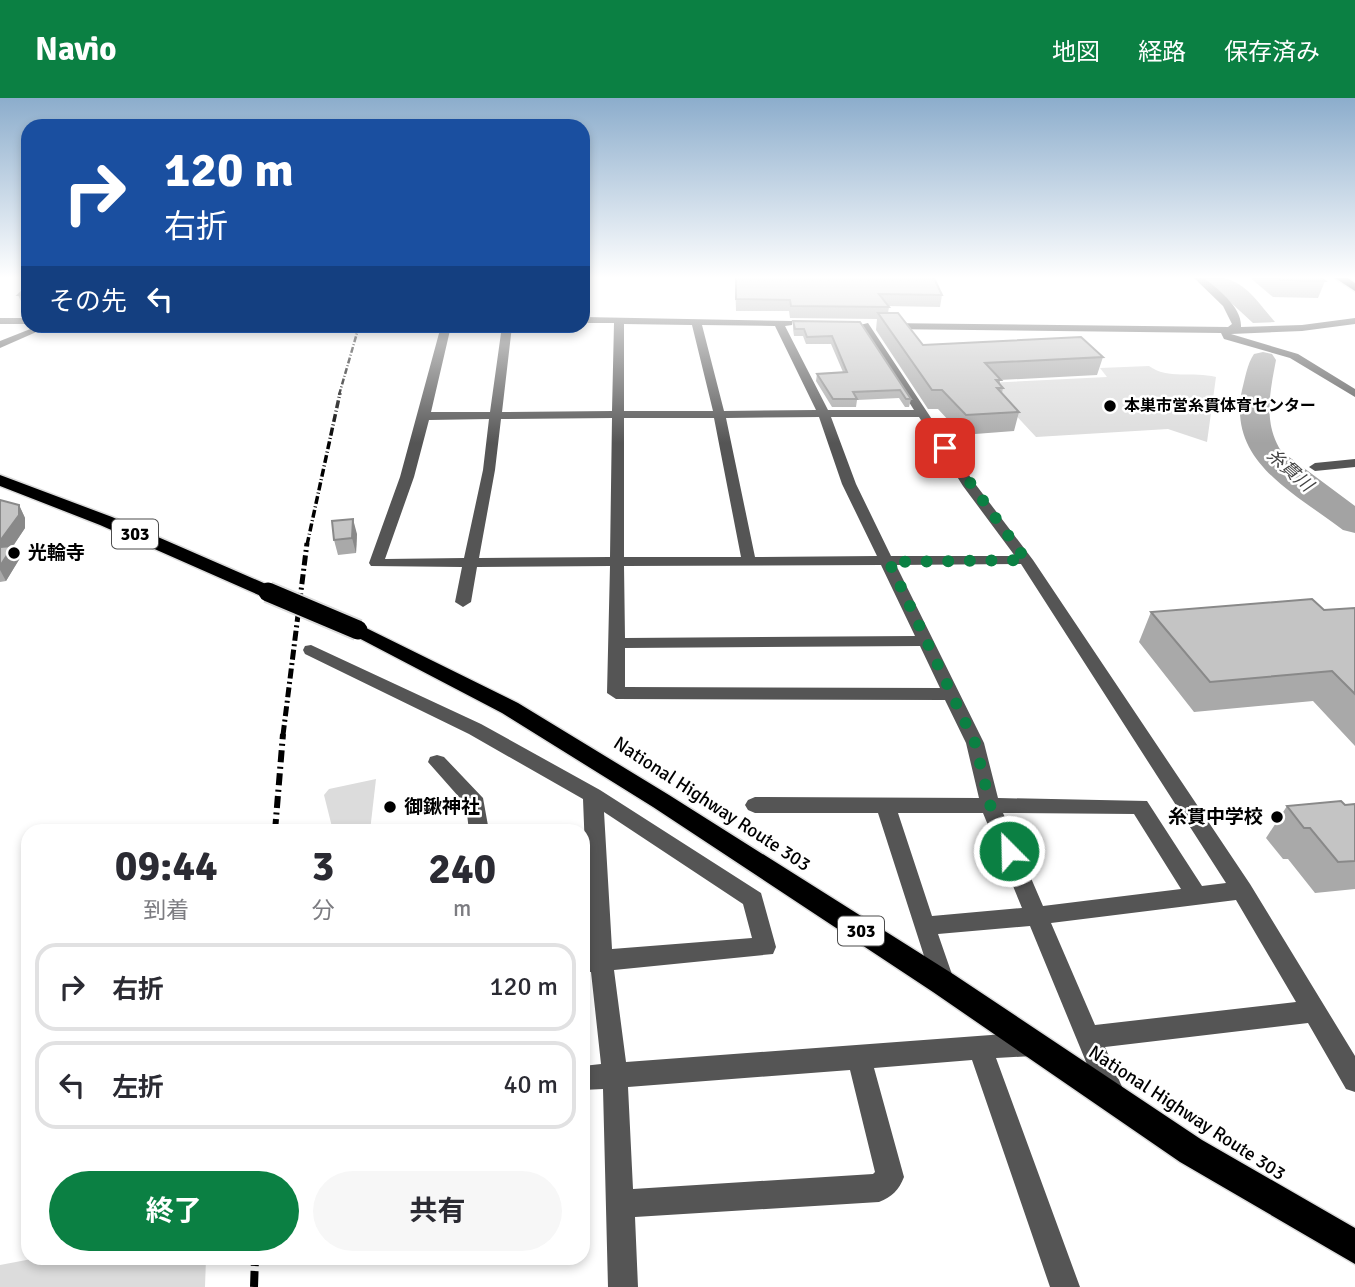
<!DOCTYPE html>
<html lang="ja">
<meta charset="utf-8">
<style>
:root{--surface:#fff;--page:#f7f7f7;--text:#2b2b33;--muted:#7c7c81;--line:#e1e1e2;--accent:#0b8043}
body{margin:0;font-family:Signika,"Noto Sans JP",sans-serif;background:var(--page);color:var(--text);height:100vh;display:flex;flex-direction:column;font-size:26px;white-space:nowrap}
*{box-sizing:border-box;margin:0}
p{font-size:23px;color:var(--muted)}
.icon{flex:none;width:38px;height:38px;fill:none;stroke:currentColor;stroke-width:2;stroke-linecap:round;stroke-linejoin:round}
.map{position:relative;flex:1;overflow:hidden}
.drawer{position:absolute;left:21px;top:726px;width:569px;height:441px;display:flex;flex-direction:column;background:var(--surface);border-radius:21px;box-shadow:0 4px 10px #0003}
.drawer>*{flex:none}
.guide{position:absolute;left:21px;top:21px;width:569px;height:214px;border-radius:21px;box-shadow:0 4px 10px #0003;background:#1a4fa0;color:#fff;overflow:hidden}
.pin{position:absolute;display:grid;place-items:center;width:60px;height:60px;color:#fff;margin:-30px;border-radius:14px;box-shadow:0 4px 10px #0006}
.me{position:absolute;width:77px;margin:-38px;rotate:337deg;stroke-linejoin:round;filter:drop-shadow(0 0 5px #0008)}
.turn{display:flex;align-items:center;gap:24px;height:147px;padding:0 28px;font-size:32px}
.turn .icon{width:91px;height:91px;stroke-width:2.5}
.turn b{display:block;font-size:49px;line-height:60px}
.then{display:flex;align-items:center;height:66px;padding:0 28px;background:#0003;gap:14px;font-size:26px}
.eta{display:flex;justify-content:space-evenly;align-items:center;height:119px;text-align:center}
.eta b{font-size:42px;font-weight:700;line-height:49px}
.primary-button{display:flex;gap:14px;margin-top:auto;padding:14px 28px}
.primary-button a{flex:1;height:80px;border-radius:42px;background:var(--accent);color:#fff;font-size:28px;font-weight:700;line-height:80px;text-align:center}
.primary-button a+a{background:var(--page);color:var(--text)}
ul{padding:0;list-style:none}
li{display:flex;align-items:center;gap:21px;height:88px;margin:0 14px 10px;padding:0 14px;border:4px solid var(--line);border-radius:21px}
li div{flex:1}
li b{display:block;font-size:26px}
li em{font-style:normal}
header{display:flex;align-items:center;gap:42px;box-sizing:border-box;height:98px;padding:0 35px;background:var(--accent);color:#fff}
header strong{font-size:33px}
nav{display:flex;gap:38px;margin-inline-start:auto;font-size:24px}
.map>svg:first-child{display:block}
</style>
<header>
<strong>Navio</strong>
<nav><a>地図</a><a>経路</a><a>保存済み</a></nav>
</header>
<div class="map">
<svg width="1355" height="1189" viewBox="0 0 1355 1189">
<rect width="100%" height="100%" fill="#fff"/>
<!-- green -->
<g fill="#dcdcdc">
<path d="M1149,268c19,14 44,5 67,11l-9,65 -39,-13 -132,8 -50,-54 121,-6 -7,-9z"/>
<path d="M376,681l-6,52h-37l-9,-36 5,-6z"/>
<path d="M37,1160h169l-1,29h-205v-22z"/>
</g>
<!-- water -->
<path fill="#a3a3a3" d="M1202,178c41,0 48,17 73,46l-22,1z"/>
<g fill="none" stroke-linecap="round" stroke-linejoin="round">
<!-- river -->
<path fill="#a3a3a3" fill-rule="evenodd" d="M1263,254l9,2 4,6c-6,32 -13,62 5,91l74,55v27l-12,-3c-48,-37 -116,-68 -101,-140 3,-11 5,-26 12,-36z"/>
<!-- highway casing -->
<g stroke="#dbdbdb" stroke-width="3">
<g id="highway">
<path d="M1332,178h13l10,7v8z"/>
<path d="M0,377l112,42 163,71 2,4 -9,6 -7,-2 -161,-71 -100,-39z"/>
<path d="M358,526l160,79 151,92 284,179 249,166 153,88v36l-175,-102 -247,-170 -280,-185 -151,-94 -151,-79 -3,-4z"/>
</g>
</g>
<!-- minor -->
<g fill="#555" fill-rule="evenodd">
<path d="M1192,178h10c15,13 40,30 39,51l61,-2 53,-7v6l-53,7 -71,3 67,20 57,35v8l-65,-39 -66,-19 -3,-6 -337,-4 -5,-3 5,-3 344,4 4,-3 -9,-18z"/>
<path d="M583,219l209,4v4l-7,1 43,84h86l-54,-85 8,-2 105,158 60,79 217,324 105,172v36l-9,-3 -38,-66 -203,24 20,47 -4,9 -9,4 -9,-4 -73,-177 -92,8 17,49 -4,7 -8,4 -8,-4 -57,-177h-123l-7,-3 -3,-5 3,-5 7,-3 224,1 -13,-55 -21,-43 -329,-1 -9,-6 3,-127 -133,1 -6,35 -8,5 -8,-5 7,-35 -91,-1 -2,-3 31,-86 41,-151h10l-20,86h59l12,-86h10l-10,86 110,-1 2,-88h-31zM624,226l68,1 21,86h-89zM702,227l73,1 41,84 -92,1zM819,319l23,67 35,72 -122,1 -29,-139zM831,319h88l44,69 52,70h-124l-35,-72zM612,320l-2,139 -131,1 16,-88 6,-51zM624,320h90l27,139h-117zM489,321l-6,51 -19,88 -79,1 29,-82 15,-57zM1021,466l205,319 -24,3 -55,-85 -149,-3 -14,-55 -88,-178zM881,467l34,71 -290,2 -1,-72zM920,548l20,42 -315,-1v-39zM898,715h85l39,95 -90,8zM1003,715l131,1 47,75 -138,17zM1236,802l60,102 -201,23 -44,-102z"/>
<rect x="0" y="220" width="28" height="6"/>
<path d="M38,228h12l-50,22v-7z"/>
<path d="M1355,361v8l-40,4 -6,-4 6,-4z"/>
<path d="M311,547l170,79 119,66 161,103 15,54 -3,7 -159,16 12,92 406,-30 9,4 3,8 -3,8 -9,4 -36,2 84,229h-30l-78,-227 -98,8 30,109c-5,13 -12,20 -25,25l-244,15 3,70h-30l-5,-198 -20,1v-24l18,-2 -10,-92h-8v-20l6,-1 -6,-152 -114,-65 -164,-80 -2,-4 2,-4zM604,714l139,92 9,34 -140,11zM850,972l25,102 -2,2 -240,15 -5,-102z"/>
<path d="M437,657l7,2 39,41 6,33h-20l-3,-26 -38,-43 2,-5z"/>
</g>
<!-- highway -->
<use href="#highway" fill="#000" fill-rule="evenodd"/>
<!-- rail-far4 -->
<path stroke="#000" stroke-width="2.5" stroke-dasharray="6 2 1 2" stroke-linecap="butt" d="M339,297l20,-69"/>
<!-- rail-far3 -->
<path stroke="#000" stroke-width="3.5" stroke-dasharray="8 2.5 1 2.5" stroke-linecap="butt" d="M307,447l33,-152"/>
<!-- rail-far2 -->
<path stroke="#000" stroke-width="5" stroke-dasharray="10 3.5 2 3.5" stroke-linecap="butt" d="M283,637l24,-192"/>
<!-- rail-far1 -->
<path stroke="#000" stroke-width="6" stroke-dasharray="12 4.5 2 4.5" stroke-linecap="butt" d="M275,733l8,-97"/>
<!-- rail -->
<path stroke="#000" stroke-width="8" stroke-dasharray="16 5 2.5 5" stroke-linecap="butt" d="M254,1189l1,-29"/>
<!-- highway-bridge casing -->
<g stroke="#dbdbdb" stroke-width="23" stroke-linecap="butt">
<path id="highway-bridge" d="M268,494l90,38"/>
</g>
<!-- highway-bridge -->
<use href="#highway-bridge" stroke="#000" stroke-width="19"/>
</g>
<!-- wall -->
<g fill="#a9a9a9">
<path d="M735,178h198l9,19 -2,12 -52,-1 1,1 -1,6 35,32 180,12 -6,18 -97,5v4l3,4 -1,5 17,19 -5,19 -52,4 -24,-26h-10l-52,-79 1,-11 -87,-1 -1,-7h-53z"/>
<path d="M1248,178h71l6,5 -7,17 -45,-1z"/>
<path d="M28,188v15h-7l-3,-6z"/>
<path d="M793,223l67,1 51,77 -2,8h-4l-6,-9 -42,2 -1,7h-24l-16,-26 1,-7 26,-2 -12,-28h-25l-3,-8h-9l-1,-7z"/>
<path d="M0,402l19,5 6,13v10l-12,18 7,12 -14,23 -6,1z"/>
<path d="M357,436l-1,19 -18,2 -4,-15z"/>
<path d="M1355,510v138l-42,-45 -119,11 -55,-70 12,-30 173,-2z"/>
<path d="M1355,706v85l-40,4 -27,-34h-5l-17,-21 21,-32z"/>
</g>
<!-- shaded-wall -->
<g fill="#898989">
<path d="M19,407l6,13v10l-12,18 7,12 -14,23 -6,-11v-29z"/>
<path d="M353,421l4,15 -1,19 -4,-15z"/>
</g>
<!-- building -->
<g fill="#c4c4c4" stroke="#898989" stroke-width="2">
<path d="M736,178h197l9,19 -63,-1 10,13 -98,-1 -1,-6 -54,-1z"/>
<path d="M1275,178h44l6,5 -45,-1z"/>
<path d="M28,188v9h-10z"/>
<path d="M878,215h20l25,32 158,-8 22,20 -118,6 16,17h-5l7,8h-6l22,24 -53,3 -24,-25h-10z"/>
<path d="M793,223l67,1 51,77h-5l-6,-9 -47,2 4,7h-24l-16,-25 30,-2 -15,-36 -25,1 -3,-8h-9z"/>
<path d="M0,402l19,5v10l-19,26z"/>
<path d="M353,421l-1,19 -18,2 -2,-19z"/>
<path d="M13,448l-13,20v-19z"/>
<path d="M1312,501l12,11 31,-2v86l-23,-23 -122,11 -59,-70z"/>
<path d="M1341,703l4,4 10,-1v57l-17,1 -28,-34h-6l-17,-22z"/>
</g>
<!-- sky -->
<linearGradient id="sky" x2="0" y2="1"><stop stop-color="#8cadcc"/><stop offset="0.52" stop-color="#fff"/><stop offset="1" stop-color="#fff" stop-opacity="0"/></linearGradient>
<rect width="1355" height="345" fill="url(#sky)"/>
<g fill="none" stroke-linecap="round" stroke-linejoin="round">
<!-- route -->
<path stroke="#0b8043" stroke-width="12" stroke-dasharray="0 21.6" d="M945,350l81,112 -137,2 86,181 16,65 18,43"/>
</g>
<!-- markers -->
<g fill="#000" stroke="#fff" stroke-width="2.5">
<circle cx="1110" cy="308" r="7"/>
<circle cx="14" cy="455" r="7"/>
<circle cx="390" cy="709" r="7"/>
<circle cx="1277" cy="719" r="7"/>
</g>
<g text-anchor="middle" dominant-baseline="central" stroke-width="5" stroke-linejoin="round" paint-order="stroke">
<!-- far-poi labels -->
<g font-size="16" font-weight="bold" fill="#000" stroke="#fff" text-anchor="start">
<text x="1124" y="308">本巣市営糸貫体育センター</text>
</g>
<!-- far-water labels -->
<g font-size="18" font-style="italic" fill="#444" stroke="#fff">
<text transform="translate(1290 372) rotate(41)">糸貫川</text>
</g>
<!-- shield labels -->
<g fill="#fff" stroke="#4c4c4c" stroke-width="2">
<rect x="112" y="421.5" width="46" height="29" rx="5"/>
<rect x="838" y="818.5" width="46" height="29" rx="5"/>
</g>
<g font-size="18" font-weight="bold" fill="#000">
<text x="135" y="436">303</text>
<text x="861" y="833">303</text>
</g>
<!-- poi labels -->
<g font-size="19" font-weight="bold" fill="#000" stroke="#fff" text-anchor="start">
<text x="28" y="455">光輪寺</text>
<text x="404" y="709">御鍬神社</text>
<text x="1263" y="719" text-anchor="end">糸貫中学校</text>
</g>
<!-- street labels -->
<g font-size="19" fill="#000" stroke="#fff">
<text transform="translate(712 706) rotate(33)">National Highway Route 303</text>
<text transform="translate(1187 1015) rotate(33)">National Highway Route 303</text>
</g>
</g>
</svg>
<div class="pin" style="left:945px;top:350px;background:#d93025"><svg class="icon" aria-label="arrive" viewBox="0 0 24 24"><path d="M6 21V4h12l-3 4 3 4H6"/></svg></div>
<svg class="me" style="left:1009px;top:753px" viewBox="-20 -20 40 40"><circle r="17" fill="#0b8043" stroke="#fff" stroke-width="3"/><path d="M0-11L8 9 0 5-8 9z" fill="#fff"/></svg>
<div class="guide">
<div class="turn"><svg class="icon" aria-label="right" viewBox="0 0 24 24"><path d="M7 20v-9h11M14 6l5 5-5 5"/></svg><div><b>120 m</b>右折</div></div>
<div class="then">その先<svg class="icon" aria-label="left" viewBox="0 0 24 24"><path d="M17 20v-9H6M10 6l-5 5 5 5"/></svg></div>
</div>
<section class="drawer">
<div class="eta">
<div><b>09:44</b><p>到着</p></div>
<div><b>3</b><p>分</p></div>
<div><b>240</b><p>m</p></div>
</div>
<ul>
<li><svg class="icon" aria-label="right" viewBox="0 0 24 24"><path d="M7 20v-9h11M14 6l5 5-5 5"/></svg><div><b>右折</b></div><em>120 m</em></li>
<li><svg class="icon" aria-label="left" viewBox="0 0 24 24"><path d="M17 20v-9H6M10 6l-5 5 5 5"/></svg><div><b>左折</b></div><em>40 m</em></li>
</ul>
<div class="primary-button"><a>終了</a><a>共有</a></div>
</section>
</div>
